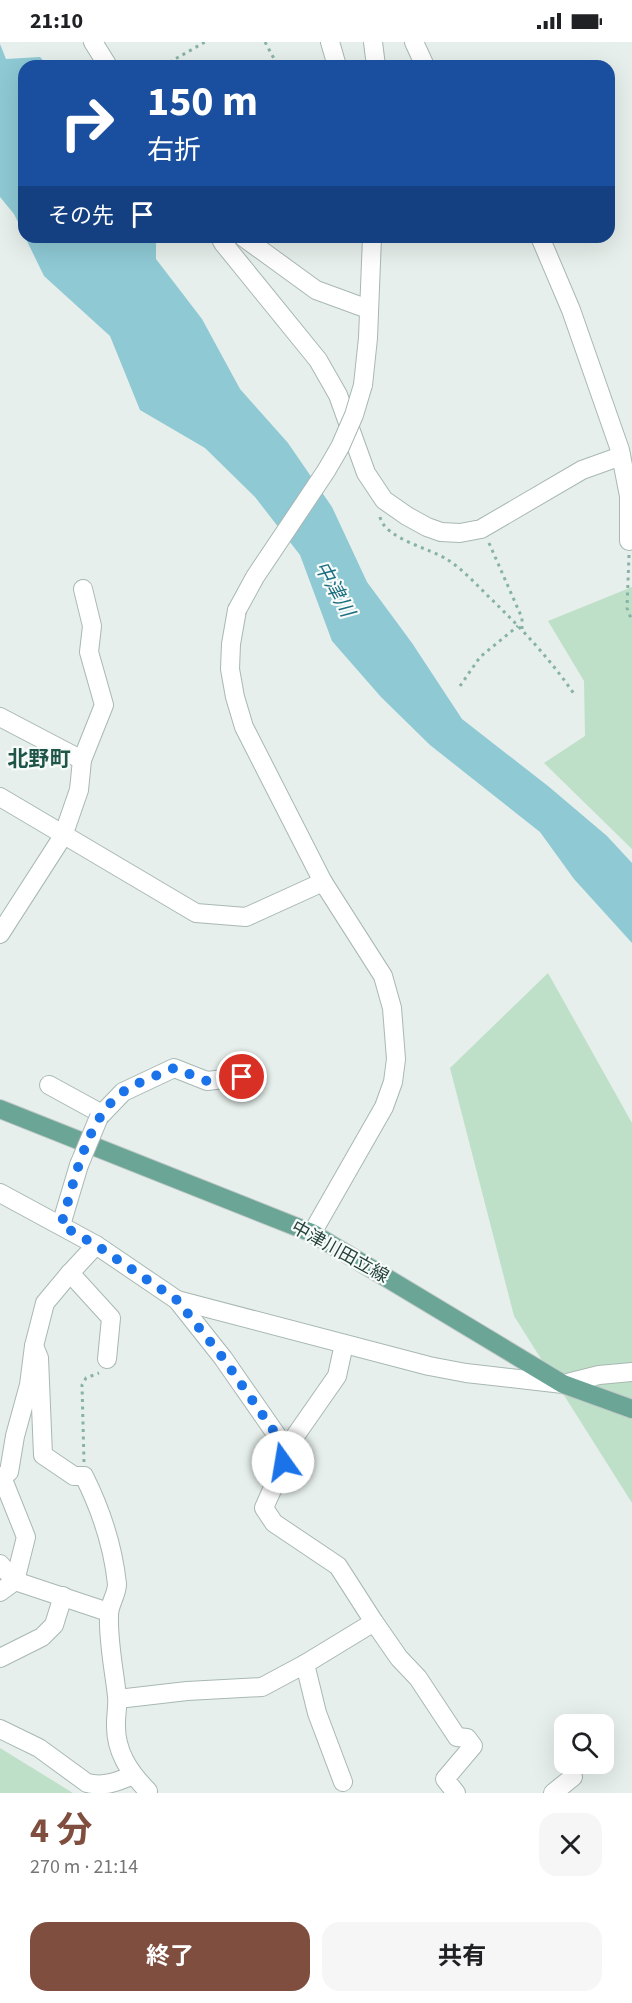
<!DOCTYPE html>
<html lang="ja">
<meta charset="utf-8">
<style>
:root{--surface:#fff;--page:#f6f6f6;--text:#202124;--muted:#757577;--accent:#7f4e3f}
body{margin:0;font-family:"Source Sans 3","Noto Sans JP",sans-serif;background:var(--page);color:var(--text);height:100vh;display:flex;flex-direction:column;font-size:22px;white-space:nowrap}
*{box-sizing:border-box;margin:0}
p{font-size:20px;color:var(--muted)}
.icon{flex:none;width:33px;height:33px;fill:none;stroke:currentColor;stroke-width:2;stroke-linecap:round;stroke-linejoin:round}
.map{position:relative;height:1751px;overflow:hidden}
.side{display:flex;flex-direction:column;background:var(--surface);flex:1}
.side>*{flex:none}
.banner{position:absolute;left:18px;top:18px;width:597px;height:183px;border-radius:18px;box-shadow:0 6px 24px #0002;background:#1a4fa0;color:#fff;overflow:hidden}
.controls{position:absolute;left:554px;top:1672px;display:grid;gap:12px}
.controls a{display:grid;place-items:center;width:60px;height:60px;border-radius:12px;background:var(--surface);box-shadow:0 6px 24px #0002;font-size:30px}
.pin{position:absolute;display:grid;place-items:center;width:51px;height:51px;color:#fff;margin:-26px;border:3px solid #fff;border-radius:50%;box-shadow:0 2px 6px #0007}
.me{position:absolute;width:66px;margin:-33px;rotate:347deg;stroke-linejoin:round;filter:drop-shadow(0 0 4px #0008)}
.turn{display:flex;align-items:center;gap:21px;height:126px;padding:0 30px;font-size:27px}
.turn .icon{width:78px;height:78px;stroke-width:2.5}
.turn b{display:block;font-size:42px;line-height:51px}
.then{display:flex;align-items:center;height:57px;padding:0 30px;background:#0003;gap:12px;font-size:22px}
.round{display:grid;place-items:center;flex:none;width:63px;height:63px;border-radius:18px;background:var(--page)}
.headline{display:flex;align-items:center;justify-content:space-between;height:102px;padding:0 30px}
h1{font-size:36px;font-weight:700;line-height:45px;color:var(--accent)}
.action{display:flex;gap:12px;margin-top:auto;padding:12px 30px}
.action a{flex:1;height:69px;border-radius:18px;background:var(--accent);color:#fff;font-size:24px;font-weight:700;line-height:69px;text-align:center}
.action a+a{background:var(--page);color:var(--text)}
.status{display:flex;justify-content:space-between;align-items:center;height:42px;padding:0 30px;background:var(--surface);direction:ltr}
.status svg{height:16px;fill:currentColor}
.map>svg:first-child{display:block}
</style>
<div class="status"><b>21:10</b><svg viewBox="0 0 49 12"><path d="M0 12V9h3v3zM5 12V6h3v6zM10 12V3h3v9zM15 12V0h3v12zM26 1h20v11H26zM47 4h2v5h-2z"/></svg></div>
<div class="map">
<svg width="632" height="1751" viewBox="0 0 632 1751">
<rect width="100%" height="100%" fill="#e6efeb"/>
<!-- green -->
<g fill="#bfe0c8">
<path d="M632,545v262l-88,-86 41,-27 -1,-55 -36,-60z"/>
<path d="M548,931l84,150v380l-118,-187 -64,-248z"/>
<path d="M0,1706l73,45h-73z"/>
</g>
<!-- water -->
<g fill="#8ec9d4">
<path d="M0,2l6,15 34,-2 8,9h-24v168l-10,-20 -14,-17z"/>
<path d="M25,195h131v22l46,60 38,70 48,54 44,64 35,75 45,61 50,76 86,67 59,50 25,27v80l-58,-64 -34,-47 -110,-87 -49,-48 -49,-56 -32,-86 -45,-58 -50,-49 -65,-38 -30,-74 -66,-60z"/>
</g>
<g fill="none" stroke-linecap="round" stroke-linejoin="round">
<!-- minor casing -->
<g stroke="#a8b8b2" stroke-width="20">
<g id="minor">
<path d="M373,0l3,24"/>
<path d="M414,0l11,24"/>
<path d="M220,195l3,6 95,117 20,35 28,78 18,27 23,16 20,11 14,5 19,1 21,-4 101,-59 39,-14"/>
<path d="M540,195l31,73 49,140 9,46v45"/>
<path d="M0,675l82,43"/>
<path d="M0,892l63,-98 16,-46 3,-30 22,-55 -15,-53 3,-26 -9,-37"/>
<path d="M49,1043l53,29"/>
<path d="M99,1075l24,-25 51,-24 33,13 34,-4"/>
<path d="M0,1151l96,52 81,55 46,58 57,82c7,24 -7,46 -16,68l10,15 64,43 36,56 25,36 19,20 39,59 10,1 6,8 -28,33 11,14"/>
<path d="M61,1183l18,-60"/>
<path d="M70,1231l41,45 -4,41"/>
<path d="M177,1258l252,66 37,7 97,11 36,-9 33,-3"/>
<path d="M34,1304l5,12 4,97 31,21h10c17,34 29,70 33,108 0,11 -8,20 -8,31 -1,27 5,54 8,81 1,9 -1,18 -1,27 -1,28 13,49 32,68"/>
<path d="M284,1410l53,-76 7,-32"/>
<path d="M0,1522l15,17 93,31"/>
<path d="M0,1550l15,-11 11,-44 -24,-60 7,-5 6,-36 14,-51 5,-39 11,-43 25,-30 26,-28"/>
<path d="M0,1616l42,-21 12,-12 9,-29"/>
<path d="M305,1622l12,49 26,69"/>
<path d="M118,1657l69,-8 75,-4 43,-23 69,-42"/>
<path d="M0,1687l39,19 48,35c17,4 30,-1 46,-8"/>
<path d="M553,1751l20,-16"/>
</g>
</g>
<!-- tertiary casing -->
<g stroke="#a8b8b2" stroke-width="20">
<g id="tertiary">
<path d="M93,0l15,24"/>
<path d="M330,0l7,24"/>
<path d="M243,195l73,53 52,19"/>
<path d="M363,343l5,-47 4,-101"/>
<path d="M237,568l-6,34 -1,25 5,28 9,30 79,155 60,94 9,32 4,51 -3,23 -9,25 -72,126"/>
<path d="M0,755l196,116 50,4 77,-35"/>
</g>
</g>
<!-- primary casing -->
<g stroke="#c2cac8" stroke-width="20">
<path id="primary" d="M0,1067l312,124 251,151 69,25"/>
</g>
<!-- path -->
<g stroke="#86b3a5" stroke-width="3" stroke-dasharray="3 4.5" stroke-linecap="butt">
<path d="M265,0l13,24"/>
<path d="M163,24l42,-24"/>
<path d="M380,475c5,22 50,31 68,43 14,9 26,22 38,34 32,31 63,63 88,100"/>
<path d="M489,501l33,75v12"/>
<path d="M629,513l-2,53 5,13"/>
<path d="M460,644l20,-29 38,-31"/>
<path d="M84,1420l-2,-77 4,-7 13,-5"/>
</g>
<!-- minor -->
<use href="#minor" stroke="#fff" stroke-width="18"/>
<!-- tertiary -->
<use href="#tertiary" stroke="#fff" stroke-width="18"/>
<!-- primary -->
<use href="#primary" stroke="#6aa596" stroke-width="18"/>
<!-- minor-bridge casing -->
<g stroke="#a8b8b2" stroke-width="20" stroke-linecap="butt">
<path id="minor-bridge" d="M79,1123l20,-48"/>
</g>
<!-- tertiary-bridge casing -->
<g stroke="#a8b8b2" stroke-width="20" stroke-linecap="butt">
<path id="tertiary-bridge" d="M237,568l18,-33 71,-106 14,-24 14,-32 9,-30"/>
</g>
<!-- minor-bridge -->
<use href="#minor-bridge" stroke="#fff" stroke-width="18"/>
<!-- tertiary-bridge -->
<use href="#tertiary-bridge" stroke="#fff" stroke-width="18"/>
</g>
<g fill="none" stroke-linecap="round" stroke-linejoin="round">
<!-- route -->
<path stroke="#1a73e8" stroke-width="10" stroke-dasharray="0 18" d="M242,1035l-35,4 -33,-13c-15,7 -37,14 -51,24 -37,26 -49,92 -62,133l35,20 81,55 46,58 57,82 4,12 -1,10"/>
</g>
<g text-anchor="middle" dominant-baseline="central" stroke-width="4.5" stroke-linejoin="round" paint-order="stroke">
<!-- street labels -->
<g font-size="18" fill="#24423a" stroke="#f7fbf9">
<text transform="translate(340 1210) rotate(29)">中津川田立線</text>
</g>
<!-- water labels -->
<g font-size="20" font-style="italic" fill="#1c6f80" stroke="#f7fbf9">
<text transform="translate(334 547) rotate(61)">中津川</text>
</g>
<!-- quarter labels -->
<g font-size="21" font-weight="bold" fill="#1f5548" stroke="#f7fbf9">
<text x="39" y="717">北野町</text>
</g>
</g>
</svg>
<div class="controls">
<a><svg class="icon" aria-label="search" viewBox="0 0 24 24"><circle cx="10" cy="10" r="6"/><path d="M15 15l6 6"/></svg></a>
</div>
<div class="pin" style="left:242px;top:1035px;background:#d93025"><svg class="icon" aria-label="arrive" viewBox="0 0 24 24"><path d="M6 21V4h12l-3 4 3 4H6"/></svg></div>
<svg class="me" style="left:283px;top:1420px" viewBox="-20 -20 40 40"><circle r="19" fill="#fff"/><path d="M0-13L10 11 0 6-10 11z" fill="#1a73e8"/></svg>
<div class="banner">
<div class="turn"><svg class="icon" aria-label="right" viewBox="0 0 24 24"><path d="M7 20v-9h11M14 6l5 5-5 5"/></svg><div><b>150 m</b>右折</div></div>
<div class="then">その先<svg class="icon" aria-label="arrive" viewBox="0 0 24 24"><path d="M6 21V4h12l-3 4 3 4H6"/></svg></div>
</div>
</div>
<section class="side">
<div class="headline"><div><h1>4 分</h1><p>270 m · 21:14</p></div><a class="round"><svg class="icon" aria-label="close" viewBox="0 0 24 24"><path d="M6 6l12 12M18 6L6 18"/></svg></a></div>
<div class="action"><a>終了</a><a>共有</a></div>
</section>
